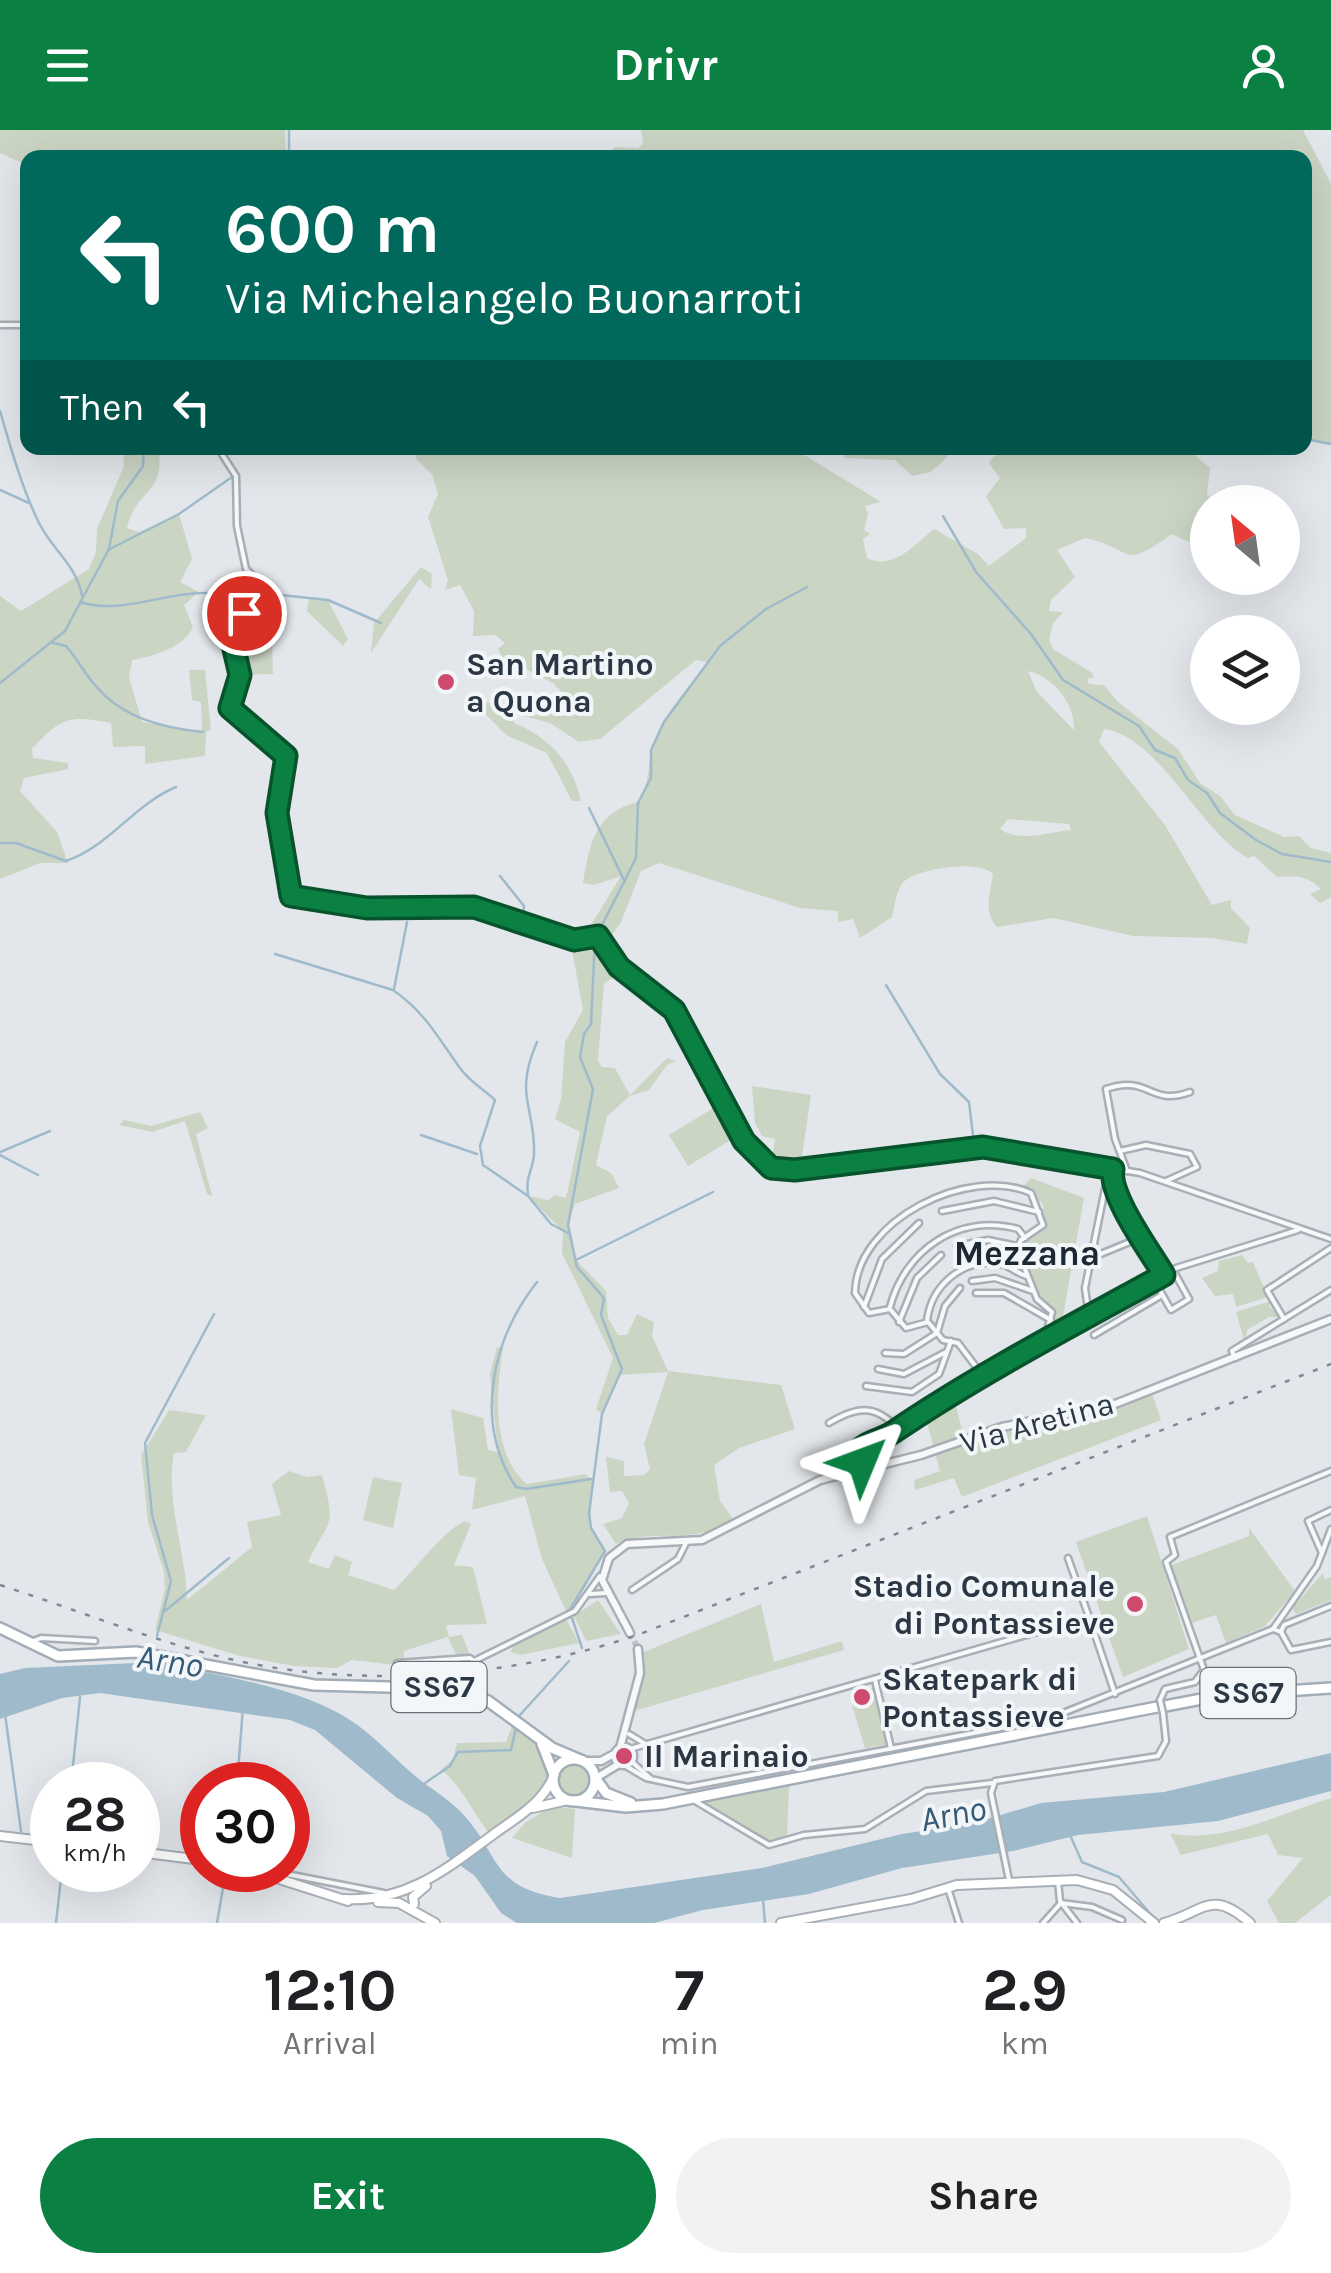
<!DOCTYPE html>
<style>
:root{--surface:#fff;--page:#f2f2f2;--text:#202124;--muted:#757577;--accent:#0b8043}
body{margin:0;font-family:Karla,sans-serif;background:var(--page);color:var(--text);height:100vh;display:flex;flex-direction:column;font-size:38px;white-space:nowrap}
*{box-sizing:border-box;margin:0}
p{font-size:32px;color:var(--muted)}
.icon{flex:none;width:55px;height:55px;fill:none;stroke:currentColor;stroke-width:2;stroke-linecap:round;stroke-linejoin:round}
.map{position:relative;height:1793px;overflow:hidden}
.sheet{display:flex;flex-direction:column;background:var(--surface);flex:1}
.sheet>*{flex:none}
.hud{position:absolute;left:20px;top:20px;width:1292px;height:305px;border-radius:20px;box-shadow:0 10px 40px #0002;background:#00695c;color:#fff;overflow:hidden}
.needle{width:65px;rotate:331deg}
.controls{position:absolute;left:1190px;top:355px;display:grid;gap:20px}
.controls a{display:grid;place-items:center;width:110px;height:110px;border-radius:50%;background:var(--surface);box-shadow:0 10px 40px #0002;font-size:50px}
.speed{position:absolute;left:30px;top:1632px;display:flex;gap:20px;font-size:50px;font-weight:700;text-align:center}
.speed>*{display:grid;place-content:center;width:130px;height:130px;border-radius:50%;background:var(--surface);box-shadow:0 10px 40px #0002;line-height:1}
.speed small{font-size:25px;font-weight:400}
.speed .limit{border:15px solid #d22;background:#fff;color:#111}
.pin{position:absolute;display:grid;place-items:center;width:85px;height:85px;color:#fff;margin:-42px;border:5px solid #fff;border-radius:50%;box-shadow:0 2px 10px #0007}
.me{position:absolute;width:110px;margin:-55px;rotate:46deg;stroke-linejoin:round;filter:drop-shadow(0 0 8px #0008)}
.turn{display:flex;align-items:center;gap:35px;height:210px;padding:0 40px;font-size:45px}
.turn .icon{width:130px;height:130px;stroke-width:2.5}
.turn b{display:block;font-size:70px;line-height:85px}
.then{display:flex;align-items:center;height:95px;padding:0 40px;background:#0003;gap:20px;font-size:38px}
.eta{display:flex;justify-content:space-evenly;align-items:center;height:170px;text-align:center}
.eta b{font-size:60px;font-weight:700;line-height:70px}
.cta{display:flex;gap:20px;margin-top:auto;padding:20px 40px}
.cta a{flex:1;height:115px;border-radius:60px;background:var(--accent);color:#fff;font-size:40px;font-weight:700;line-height:115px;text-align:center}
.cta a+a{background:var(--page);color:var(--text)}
header{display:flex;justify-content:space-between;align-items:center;height:130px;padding:0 40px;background:var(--accent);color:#fff;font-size:45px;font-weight:700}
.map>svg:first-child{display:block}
</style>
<header><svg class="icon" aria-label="menu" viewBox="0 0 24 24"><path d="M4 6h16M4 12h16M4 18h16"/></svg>Drivr<svg class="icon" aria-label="person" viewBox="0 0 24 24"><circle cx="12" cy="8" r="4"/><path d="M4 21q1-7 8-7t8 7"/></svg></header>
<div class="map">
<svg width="1331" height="1793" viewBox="0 0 1331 1793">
<rect width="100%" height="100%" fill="#e3e7eb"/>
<!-- green -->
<g fill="#cbd5c4" fill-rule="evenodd">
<path d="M0,0h285l1,27 -258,1 -1,7 -27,-12z"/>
<path d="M641,0h662l28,54v260l-26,-5v-281l-698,-1 7,-10 24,1 5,-5z"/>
<path d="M123,318h35c9,46 -23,41 -31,80l12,4 40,-18 13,45 -12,23 19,10 -15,13 9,22c-8,20 -41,30 -61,33l-3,17 13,45 60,10 -1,-30 -9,-2 -3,-30h16l6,60 -5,2 -1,24 -60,8v-18l-32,1 -2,-24c-43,-8 -49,-6 -79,26l1,9 35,5v6l-44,9 -4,13 37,41 11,31h-28l-40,16v-283l21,15 68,-42 7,-17 1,-23 27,-63z"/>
<path d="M412,318h381l88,54 -16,4 3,8 -4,16 6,4 -7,5 4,19c25,13 49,-14 67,-29l44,25 11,12 37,-28v-10l-22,1 -18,-33 14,-18 -11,-15 11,-15h167l26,6 17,14 -3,27 9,7h-8l-1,49 -35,-17c-53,38 -37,14 -87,4l-28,12 18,27 -24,23 -2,11 14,1 -10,11 -4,17 4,9 38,23 3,5 -7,2 2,5 15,1 14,17 60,47 22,34 20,13 15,19 49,22 15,-1 12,12 20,5v44l-11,6 -10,-9 11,-5c-12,-13 -27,-14 -44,-12l-23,-21 -6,2c-49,-27 -88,-121 -144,-129l-5,13 66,83 47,80 19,-5v8l19,20 -3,16 -35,-6 -79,-2 -80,-18 -56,9c-14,-15 -7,-34 -4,-53 -15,-15 -70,-5 -86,5 -11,7 -12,27 -15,38l-32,21 -7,-19 -15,3v-11l-38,-3 -141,-45 -18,8 -20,51 -15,22 18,28 -20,11 -6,78 4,6 13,1 15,27 37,-37 9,3 -9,4 -18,25 -19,6 -23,20 -11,49 15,8 8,15 -44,16 -7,21 8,35 30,31 2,27 10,17h9l10,-21 17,8 -2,14 16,35 113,14 14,44 -56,19 -25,17 6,36 14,19c-49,28 -77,6 -118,24l-13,-20 19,-6 7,-15 -7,-12 -12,1 -4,-35 18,4v15l20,-1 6,-6 -6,-25 24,-72 -49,3 -17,39 -6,-5 17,-51 -51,-105 1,-22 -35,-35 20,4 7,-5 11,3 14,-66 -25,-13 6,-20 4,-57 18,-32 -13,-71 13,-1 38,-62 -27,9 -11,-2c6,-38 12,-71 55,-81 12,-22 9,-30 14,-52 6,-31 37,-62 55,-88l-11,-2 -96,79 -21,3 -29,-19 -37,-10 1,10c36,14 59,41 67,78h-9l-25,-48 -41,-18 -40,-41 46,18 7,-15 39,16 11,-13 -16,-17 -51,-26 -4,-8 7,-6 -10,-8 -22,1 1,-25 -14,-26 -15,5 3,-10 -20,-63 10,-23 -6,-20 -15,-14zM1028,541c26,6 47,33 46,59l-37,-38zM1008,689l61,5 2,6c-23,2 -51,13 -71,-1z"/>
<path d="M849,318h93l6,8 -17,16 -19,4 -17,-16 -52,-2z"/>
<path d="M421,437l11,7 -1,15 -12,-10 -48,74 3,-30z"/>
<path d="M271,468l2,76 -33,1 -10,-43 14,-19z"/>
<path d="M309,469l19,1 20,39 -5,7 -36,-35z"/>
<path d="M752,956l59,9 -10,68 -29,-4 3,-20 -13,-3 -7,-13z"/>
<path d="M715,977l19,31 -46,28 -19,-31z"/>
<path d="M200,982l8,16 -12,6 16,62 -5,-2 -22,-73 -33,11 -33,-7 5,-5 27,6z"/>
<path d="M1031,1048l53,20 -23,129 -5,3 -4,-4 3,-16 -16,-13 -20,-48 26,-25 -2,-20 -20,-17z"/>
<path d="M1242,1125l6,8 5,-1 15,35 -32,10 -3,-13 -18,2 -13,-18 16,-7 1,-10z"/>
<path d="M1271,1171l-2,5 12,11h-12l-22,13 -2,13 -9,-31z"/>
<path d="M497,1217l6,1c-7,43 -12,106 24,136l59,-10 7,8 -3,41 15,28 -29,53 -10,7 -24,-52 -17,-63 -53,14 4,-32 -17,-3 -8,-66 32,9 5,32 10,2 -8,-78z"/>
<path d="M1152,1263l9,27 -199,77 -8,-19 -39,12 -1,-10 26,-9 -5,-18 68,-24 90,-16z"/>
<path d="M954,1269l10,38 -30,11 -9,-32z"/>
<path d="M169,1280l37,5 -20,37 -12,1c-9,50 12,97 13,147l65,-53 -5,-25 34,-7 -9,-31 17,-13 18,6 15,-2c15,55 7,43 -14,87l21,7 6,-14 17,7 -4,13 46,15c20,-19 49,-59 71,-69l6,3 -17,41 19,2 14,57 -41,1 3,12 13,-2 9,22 -13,2 -10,-22 -44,14v15l-52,-6 -15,8 -43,-2 -54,-10 -85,-26 10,-41 -1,-17 -16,-50 -7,-67z"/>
<path d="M373,1347l29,6 -9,45 -30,-8z"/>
<path d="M1147,1386l42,133 -66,28 -47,-135z"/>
<path d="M1249,1398l46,63 -30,35 -39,17 -10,-28 -27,9 -20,-58 80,-30z"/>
<path d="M1323,1443l2,6 6,-2v23l-35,14 -4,-6z"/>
<path d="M598,1470l23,34 -35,7 -12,-25z"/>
<path d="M761,1474l13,58 68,-21 2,9 -210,61 11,-40 -1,-19z"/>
<path d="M566,1489l13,24 -58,12 -10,-3 2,-6z"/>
<path d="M876,1557l13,57 -24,4 -16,-53z"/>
<path d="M513,1594c65,52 28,73 -24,109 -16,-20 -29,-50 -48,-63l12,-11 4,-16 49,-1z"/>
<circle cx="574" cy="1650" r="18"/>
<path d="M789,1654l-2,52 -12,6 -16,-2 -17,-16 -45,-23z"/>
<path d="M1331,1668v97l-36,28h-16l-12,-22 36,-43 -25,-3 -10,-21 -87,21 -11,-22c52,12 111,-20 161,-35z"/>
<path d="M552,1676l23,3 -3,49 -60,-20 13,-15z"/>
</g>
<!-- water -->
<path fill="#9fbacb" d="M158,1532c63,15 144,24 198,62 21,15 38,34 58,51 14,12 32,22 47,37 40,42 28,75 99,86l202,-30 140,-34 72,-11 67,-20 123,-11 167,-39v38l-113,30 -140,14 -65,16 -111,17 -93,26 -106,16 -49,13h-137l-16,-10 -26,-37 -28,-20 -6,-25 -13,-15 -31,-18 -82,-68 -25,-10 -190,-27 -38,5 -62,21v-45l25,-6z"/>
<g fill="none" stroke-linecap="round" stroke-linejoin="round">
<!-- stream -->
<g stroke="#9fbacb" stroke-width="2.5">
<path d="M289,28v-28"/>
<path d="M0,281c11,38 22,77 39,112 14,28 37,41 43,73"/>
<path d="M1305,309l26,5"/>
<path d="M0,360l29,13"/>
<path d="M943,386l33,56 55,62 32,46 76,46 16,24 20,8 13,22 19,13 13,20 36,27 26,14 49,8"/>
<path d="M110,419l69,-35 53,-37"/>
<path d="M80,472c38,13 84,-9 122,-9 16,-1 24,5 39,-2l87,9 53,23"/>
<path d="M53,513l13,3c11,12 18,27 29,39 27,33 68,43 108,47"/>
<path d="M0,553l65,-52 44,-82 9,-48 25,-35 1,-18"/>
<path d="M589,678l36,74"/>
<path d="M0,713h16l50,18c44,-15 67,-56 110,-74"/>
<path d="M500,746l24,30 -2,15"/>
<path d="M529,793l49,14"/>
<path d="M275,824l118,36c33,23 45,48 67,78 9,13 23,21 35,32l-15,46 3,19 45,31 23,28 17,9"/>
<path d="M886,855l54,89 29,28 4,33 8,10"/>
<path d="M394,859l13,-67"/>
<path d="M421,1005l56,19"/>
<path d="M0,1022l50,-21"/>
<path d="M0,1025l38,20"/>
<path d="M528,1064c-3,-16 5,-25 6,-39 2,-48 -21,-58 3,-113"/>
<path d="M576,1130l137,-68"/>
<path d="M537,1152c-45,57 -64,141 -21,205l10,2 65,-10"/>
<path d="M165,1481l64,-53"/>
<path d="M569,1481l36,-60 -14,-23 -2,-15 13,-99 20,-45 -21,-54 3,-17 -27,-31 -9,-42 25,-136 -13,-32 4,-23 7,-10 4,-85 41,-81 2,-55 13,-25v-28l13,-28 56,-76 46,-37 41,-22"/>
<path d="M572,1488l10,30"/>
<path d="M157,1506l14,-55 -19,-66 -7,-72 69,-129"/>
<path d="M5,1584l16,117"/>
<path d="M519,1586l50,-55"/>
<path d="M425,1653l25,-17 8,-14 53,-2 5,-22"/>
<path d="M71,1655l9,-88"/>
<path d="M237,1655l6,-78"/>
<path d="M1070,1705l12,27 37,15 34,40"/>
<path d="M763,1770l2,23"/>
<path d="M56,1793l6,-53"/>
<path d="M217,1793l9,-53"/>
</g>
<!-- tertiary-tunnel -->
<path stroke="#bec4ca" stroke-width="6" stroke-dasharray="6 3" stroke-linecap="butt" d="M630,1503l8,16"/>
<!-- minor casing -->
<g stroke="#a8afb6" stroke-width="9">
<g id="minor">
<path d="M0,195h28"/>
<path d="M218,318l18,28 1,50 9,43 25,25c-7,15 -30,21 -41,38l10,45 -10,30 56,50 -9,56 14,83 76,12 107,-1 100,33 24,-4 21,31 54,44 72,130 26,27 24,2 188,-23 157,26 191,66"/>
<path d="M1120,1021l26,-6 44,9 7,13 -31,14"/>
<path d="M1127,1041l-12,-32 -9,-50c44,-15 43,18 84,3"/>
<path d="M1108,1045l56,100"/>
<path d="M942,1081l52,-10 45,11"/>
<path d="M957,1116l31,-6 29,6"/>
<path d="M1091,1128l51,-21"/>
<path d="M1154,1150l17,30 18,-11 -16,-29"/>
<path d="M972,1151l23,-3 38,13"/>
<path d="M976,1163h28l47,27"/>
<path d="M864,1177l18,-48 37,-36"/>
<path d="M890,1177c15,-57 68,-94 128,-78l7,9"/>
<path d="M1089,1186l-4,-28 24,-119"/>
<path d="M1284,1189l-17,-29 64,-42"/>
<path d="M927,1191c4,-35 35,-63 72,-57 11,1 18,10 28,12"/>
<path d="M899,1192l18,-44 24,-23"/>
<path d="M1094,1205l68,-40"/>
<path d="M885,1223l19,1 33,-21 8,-27 15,-18"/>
<path d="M1235,1228l-3,-7 99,-61"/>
<path d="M878,1239l26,5 42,-22"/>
<path d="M983,1246l-25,-33 -15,-3 -15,-18 -22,6 -16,-19 -21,4 -14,-20c1,-73 114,-128 176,-100l12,32 -22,15 -4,9 20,50 15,13 -4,15 4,10"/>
<path d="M866,1256l46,6 27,-18 12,-33"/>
<path d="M829,1293c27,-16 46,-20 69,6"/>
<path d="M856,1324l6,8 15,1"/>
<path d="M848,1341l11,-22"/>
<path d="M839,1344l6,-17 11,-9 33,-13 77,-49 210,-118 122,-38"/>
<path d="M1322,1423l-14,-32 23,-11"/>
<path d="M1068,1428l21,59"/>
<path d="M632,1460l46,-31 8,-16"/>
<path d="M590,1464l16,-1"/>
<path d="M1273,1499l44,-63 14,-37"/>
<path d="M1281,1502l10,18 40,-8"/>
<path d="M31,1512l10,-4 54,3"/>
<path d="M397,1533l73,-5 4,3 101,-50 25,-35"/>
<path d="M875,1550l16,68"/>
<path d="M1160,1570l5,-11 30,-7 9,-12 -38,-108 9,-7 -5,-18 161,-66"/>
<path d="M629,1604l18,11"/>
<path d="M630,1619l459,-132 26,77"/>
<path d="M631,1631l19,17"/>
<path d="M624,1635l22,13 42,9 360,-68 225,-90 8,3 3,-7 47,-19"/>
<path d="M695,1671l74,44 35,-10 61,-6 61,-38 66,-8"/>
<path d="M266,1740l118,23"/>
<path d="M1009,1750l-18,-87 4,-12 163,-25 8,-15 -3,-28"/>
<path d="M1058,1751l2,20 17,22"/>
<path d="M948,1758l11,35"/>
<path d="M1043,1793l18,-20 31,4 30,13"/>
</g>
</g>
<!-- tertiary casing -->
<g stroke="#a8afb6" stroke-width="11">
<g id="tertiary">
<path d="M630,1503l-28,-53 7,-22 18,-14 75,-4 118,-60 101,-25 81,-28 113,-23 216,-85"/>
<circle cx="624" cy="1626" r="9"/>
<path d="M620,1618l20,-75 -2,-24"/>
<path d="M583,1631h18l13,-7"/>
<path d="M596,1648l23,-14"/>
</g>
</g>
<!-- secondary casing -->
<g stroke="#a8afb6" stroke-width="12">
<g id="secondary">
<path d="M533,1678l35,-8"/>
<path d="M0,1706l52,6"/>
<path d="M138,1722l64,8"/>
<path d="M251,1740l97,31"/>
<path d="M345,1769c63,4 105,-33 153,-68 23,-16 43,-28 55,-53"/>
<path d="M378,1772l21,1 36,20"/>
<path d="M414,1774l-1,-7 13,-11"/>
<path d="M781,1793l130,-24 46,-14 120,-5 36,10 41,33"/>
<path d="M1164,1793c40,-11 47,-35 86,0"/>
</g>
</g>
<!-- primary casing -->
<g stroke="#a3adb7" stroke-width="14">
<g id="primary">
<path d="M0,1498l58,28 78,-4 178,33 145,4 29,12 64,47 26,11"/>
<path d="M1165,1576l58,-11 108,-7"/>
<path d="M542,1614l12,31"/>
<circle cx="574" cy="1650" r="21"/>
<path d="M596,1649l10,14 25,10"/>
<path d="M576,1671l50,6 37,-3 494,-97"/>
</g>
</g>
<!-- minor -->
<use href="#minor" stroke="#f6f8f9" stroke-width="4"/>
<!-- tertiary -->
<use href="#tertiary" stroke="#f6f8f9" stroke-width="6"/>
<!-- secondary -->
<use href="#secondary" stroke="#fff" stroke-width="8"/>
<!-- primary -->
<use href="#primary" stroke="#fff" stroke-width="9"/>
<!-- rail -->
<path stroke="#7d8995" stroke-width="2.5" stroke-dasharray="5 10" stroke-linecap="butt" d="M0,1455c81,26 164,61 248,78 125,25 271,13 392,-29l691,-270"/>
<!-- minor-bridge casing -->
<g stroke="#a8afb6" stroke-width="9" stroke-linecap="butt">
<path id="minor-bridge" d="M1160,1570l3,13"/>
</g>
<!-- minor-bridge -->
<use href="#minor-bridge" stroke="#f6f8f9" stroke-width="4"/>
</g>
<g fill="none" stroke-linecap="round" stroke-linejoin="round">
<!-- route casing -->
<g stroke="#07532c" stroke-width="25">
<path id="route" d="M244,483l-14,19 10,43 -10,33 56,48 -9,57 14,83 76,12 107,-1 100,33 24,-4 21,31 55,43 70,131 27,27 24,2 188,-23 130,22c-5,26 37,82 51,106 -91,50 -183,98 -269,156 -12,9 -30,10 -39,23l6,8"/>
</g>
<!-- route -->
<use href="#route" stroke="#0b8043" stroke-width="18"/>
</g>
<!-- markers -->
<g fill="#ce4a6f" stroke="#f3f6f8" stroke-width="4">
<circle cx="446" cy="552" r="10"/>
<circle cx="1135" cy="1474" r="10"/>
<circle cx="862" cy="1567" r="10"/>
<circle cx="624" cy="1626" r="10"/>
</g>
<g text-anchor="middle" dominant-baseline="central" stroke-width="8" stroke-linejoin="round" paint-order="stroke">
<!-- shield labels -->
<g fill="#f3f6f8" stroke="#67707a" stroke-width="2.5">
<rect x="391.5" y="1532" width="95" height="50" rx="8"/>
<rect x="1200.5" y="1538" width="95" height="50" rx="8"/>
</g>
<g font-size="30" font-weight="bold" fill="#2b3744">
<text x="439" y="1557">SS67</text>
<text x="1248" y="1563">SS67</text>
</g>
<!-- poi labels -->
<g font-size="32" font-weight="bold" fill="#2b3744" stroke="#f3f6f8" text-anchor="start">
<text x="466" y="534">San Martino<tspan x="466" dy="37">a Quona</tspan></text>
<text x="1115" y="1456" text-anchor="end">Stadio Comunale<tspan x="1115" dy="37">di Pontassieve</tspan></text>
<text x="882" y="1549">Skatepark di<tspan x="882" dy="37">Pontassieve</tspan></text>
<text x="644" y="1626">Il Marinaio</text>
</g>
<!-- street labels -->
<g font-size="32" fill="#2b3744" stroke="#f3f6f8">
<text transform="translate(1037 1293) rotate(-15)">Via Aretina</text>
</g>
<!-- neighbourhood labels -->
<g font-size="35" font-weight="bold" fill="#1d2835" stroke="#f3f6f8">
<text x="1027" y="1123">Mezzana</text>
</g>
<!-- water labels -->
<g font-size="35" font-style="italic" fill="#355b78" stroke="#f3f6f8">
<text transform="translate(170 1531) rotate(9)">Arno</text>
<text transform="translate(953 1684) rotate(-11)">Arno</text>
</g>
</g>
</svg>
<div class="controls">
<a><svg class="needle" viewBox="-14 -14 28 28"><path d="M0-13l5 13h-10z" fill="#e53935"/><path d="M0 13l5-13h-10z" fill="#757577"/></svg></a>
<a><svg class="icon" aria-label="layers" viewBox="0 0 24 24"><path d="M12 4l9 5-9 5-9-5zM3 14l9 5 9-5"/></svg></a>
</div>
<div class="speed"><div>28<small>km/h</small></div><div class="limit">30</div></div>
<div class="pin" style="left:244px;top:483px;background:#d93025"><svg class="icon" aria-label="arrive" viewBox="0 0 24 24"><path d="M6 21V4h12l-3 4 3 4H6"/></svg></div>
<svg class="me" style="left:862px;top:1332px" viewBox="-20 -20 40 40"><path d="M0-17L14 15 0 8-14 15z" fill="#0b8043" stroke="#fff" stroke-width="4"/></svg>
<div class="hud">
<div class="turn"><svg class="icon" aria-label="left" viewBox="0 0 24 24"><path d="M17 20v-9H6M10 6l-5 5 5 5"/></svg><div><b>600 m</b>Via Michelangelo Buonarroti</div></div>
<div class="then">Then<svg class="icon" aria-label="left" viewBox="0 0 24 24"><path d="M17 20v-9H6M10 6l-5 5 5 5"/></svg></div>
</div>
</div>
<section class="sheet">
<div class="eta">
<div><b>12:10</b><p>Arrival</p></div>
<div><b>7</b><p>min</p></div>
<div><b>2.9</b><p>km</p></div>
</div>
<div class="cta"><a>Exit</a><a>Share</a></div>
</section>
